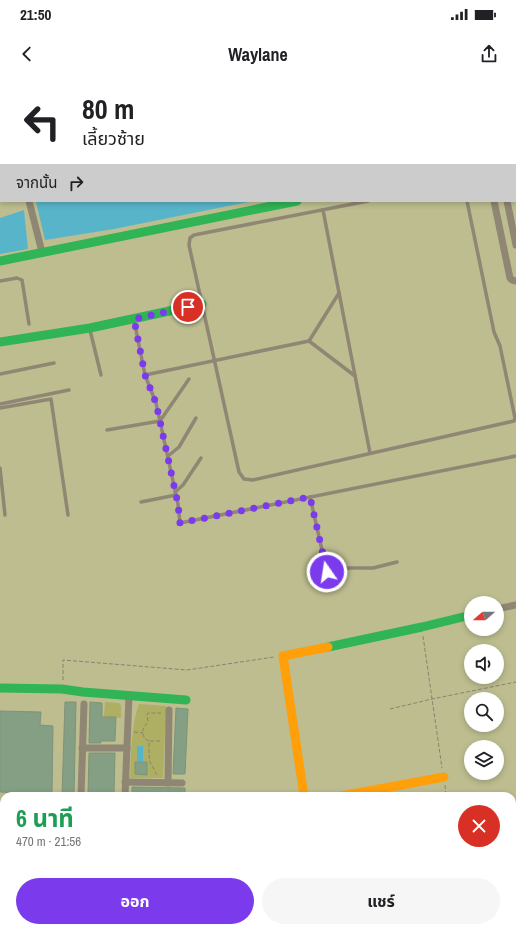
<!DOCTYPE html>
<html lang="th">
<meta charset="utf-8">
<style>
:root{--surface:#fff;--page:#f6f6f6;--text:#202124;--muted:#757577;--accent:#7c3aed}
body{margin:0;font-family:"Archivo Narrow","Noto Sans Thai",sans-serif;background:var(--page);color:var(--text);height:100vh;display:flex;flex-direction:column;font-size:15px;white-space:nowrap}
*{box-sizing:border-box;margin:0}
p{font-size:13px;color:var(--muted)}
.icon{flex:none;width:22px;height:22px;fill:none;stroke:currentColor;stroke-width:2;stroke-linecap:round;stroke-linejoin:round}
.map{position:relative;flex:1;overflow:hidden}
.details{position:absolute;left:0px;top:712px;width:516px;height:140px;display:flex;flex-direction:column;background:var(--surface);border-radius:12px 12px 0 0;box-shadow:0 2px 6px #0003}
.details>*{flex:none}
.banner{position:absolute;left:0px;top:0px;width:516px;height:122px;box-shadow:0 2px 6px #0003;background:#fff;color:var(--text);overflow:hidden}
.needle{width:26px;rotate:250deg}
.fabs{position:absolute;left:464px;top:516px;display:grid;gap:8px}
.fabs a{display:grid;place-items:center;width:40px;height:40px;border-radius:50%;background:var(--surface);box-shadow:0 2px 6px #0003;font-size:20px}
.pin{position:absolute;display:grid;place-items:center;width:34px;height:34px;color:#fff;margin:-17px;border:2px solid #fff;border-radius:50%;box-shadow:0 1px 4px #0007}
.me{position:absolute;width:44px;margin:-22px;rotate:347deg;stroke-linejoin:round;filter:drop-shadow(0 0 3px #0008)}
.turn{display:flex;align-items:center;gap:14px;height:84px;padding:0 16px;font-size:18px}
.turn .icon{width:52px;height:52px;stroke-width:2.5}
.turn b{display:block;font-size:28px;line-height:34px}
.then{display:flex;align-items:center;height:38px;padding:0 16px;background:#0003;gap:8px;font-size:15px}
.round{display:grid;place-items:center;flex:none;width:42px;height:42px;border-radius:21px;background:var(--page)}
.overview{display:flex;align-items:center;justify-content:space-between;height:68px;padding:0 16px}
h1{font-size:24px;font-weight:700;line-height:30px;color:#1e9e55}
.button{display:flex;gap:8px;margin-top:auto;padding:8px 16px}
.button a{flex:1;height:46px;border-radius:24px;background:var(--accent);color:#fff;font-size:16px;font-weight:700;line-height:46px;text-align:center}
.button a+a{background:var(--page);color:var(--text)}
.status{display:flex;justify-content:space-between;align-items:center;height:28px;padding:0 20px;background:var(--surface);direction:ltr}
.status svg{height:11px;fill:currentColor}
header{display:flex;justify-content:space-between;align-items:center;height:52px;padding:0 16px;background:var(--surface);font-size:18px;font-weight:700}
.map>svg:first-child{display:block}
</style>
<div class="status"><b>21:50</b><svg viewBox="0 0 49 12"><path d="M0 12V9h3v3zM5 12V6h3v6zM10 12V3h3v9zM15 12V0h3v12zM26 1h20v11H26zM47 4h2v5h-2z"/></svg></div>
<header><svg class="icon" aria-label="back" viewBox="0 0 24 24"><path d="M15 5l-7 7 7 7"/></svg>Waylane<svg class="icon" aria-label="share" viewBox="0 0 24 24"><path d="M12 15V3M7 8l5-5 5 5M5 13v7h14v-7"/></svg></header>
<div class="map">
<svg width="516" height="852" viewBox="0 0 516 852">
<rect width="100%" height="100%" fill="#bdbd90"/>
<!-- green -->
<g fill="#afaf64">
<path d="M105,622l14,1 2,3v12l-17,-1z"/>
<path d="M139,624l27,2 -3,72h-33c1,-24 1,-51 9,-74z"/>
<path d="M0,773h4v75h54v4h-58z"/>
</g>
<!-- water -->
<g fill="#58b5c9">
<rect x="247" y="0" width="78" height="1"/>
<path d="M39,121h214l-139,28 -69,11 -9,-38z"/>
<path d="M24,130l4,39 -28,5v-36z"/>
<rect x="137" y="666" width="6" height="15"/>
<rect x="0" y="722" width="4" height="51"/>
</g>
<!-- building -->
<g fill="#849f84" stroke="#7e9378">
<path d="M65,622h11l-2,94h-12z"/>
<path d="M90,622l12,1v14h14l-1,24h-14v2h-12z"/>
<path d="M176,628l12,1 -3,65h-12z"/>
<path d="M0,631l41,1 -1,13 13,1 -1,68 -52,-2z"/>
<path d="M89,673h26l-1,40 -26,1z"/>
<path d="M135,682h12v13l-12,-1z"/>
<path d="M132,707l53,1v8h-53z"/>
</g>
<g fill="none" stroke-linecap="round" stroke-linejoin="round">
<!-- path -->
<g stroke="#898270" stroke-width="1" stroke-dasharray="4 2" stroke-linecap="butt">
<path d="M423,556l19,132"/>
<path d="M63,600v-20l124,10 87,-13"/>
<path d="M390,629l42,-10 84,-17"/>
<path d="M134,652l9,1"/>
<path d="M150,661h11"/>
<path d="M157,695l-7,-13 -1,-7v-14c-5,-1 -8,-8 -5,-14 1,-2 3,-3 4,-5l-1,-8 1,-1h13"/>
<path d="M445,705l1,11"/>
<path d="M153,716v-5"/>
<path d="M160,852v-4"/>
</g>
<!-- lane -->
<g stroke="#8f8674" stroke-width="3.5">
<path d="M409,0l1,1"/>
<path d="M495,1l4,-1"/>
<path d="M515,20h1"/>
<path d="M515,52h1"/>
<path d="M515,101h1"/>
<path d="M368,121l-174,34 -4,3 -1,7 50,227 5,7 9,1 261,-59 1,-3 -15,-72 -6,-14 -27,-131"/>
<path d="M323,130l47,243"/>
<path d="M0,201l17,-3 5,2 7,44"/>
<path d="M134,240l11,55 11,28 22,101 2,19 336,-67"/>
<path d="M90,250l11,45"/>
<path d="M309,261l46,35"/>
<path d="M0,294l54,-11"/>
<path d="M145,295l164,-34 30,-48"/>
<path d="M0,324l69,-14"/>
<path d="M0,328l51,-9 17,116"/>
<path d="M107,350l53,-9 29,-42"/>
<path d="M168,376l11,-9 17,-29"/>
<path d="M0,388l5,47"/>
<path d="M175,412l8,-7 18,-27"/>
<path d="M310,417l17,75 17,-4h29l24,-6"/>
<path d="M141,422l35,-7"/>
</g>
<!-- street -->
<g stroke="#8f8674" stroke-width="7">
<path d="M479,0l1,1"/>
<path d="M137,1l2,-1"/>
<path d="M0,61h1"/>
<path d="M29,121l13,51"/>
<path d="M494,121l16,77 2,2 4,1"/>
<path d="M507,121l9,44"/>
<path d="M497,529l19,-4"/>
<path d="M82,668h45"/>
<path d="M125,702l57,1"/>
<path d="M168,703l1,-73"/>
<path d="M81,716l3,-92"/>
<path d="M125,716l4,-100"/>
<path d="M512,753l4,-1"/>
<path d="M325,848v4"/>
<path d="M463,848v4"/>
<path d="M78,852v-4"/>
<path d="M120,852v-4"/>
</g>
<!-- fast -->
<g stroke="#30b455" stroke-width="9">
<path d="M0,181l297,-60"/>
<path d="M0,262l90,-14 112,-24"/>
<path d="M328,567l94,-20 49,-12"/>
<path d="M0,608l62,1 21,3 103,8"/>
</g>
<!-- slow -->
<g stroke="#ff9f0a" stroke-width="9">
<path d="M304,716l-21,-140 45,-9"/>
<path d="M341,716l103,-19"/>
</g>
</g>
<g fill="none" stroke-linecap="round" stroke-linejoin="round">
<!-- route -->
<path stroke="#7c3aed" stroke-width="7" stroke-dasharray="0 12.6" d="M188,227l-54,12 11,56 11,28 22,101 2,19 130,-26 17,75"/>
</g>
</svg>
<div class="fabs">
<a><svg class="needle" viewBox="-14 -14 28 28"><path d="M0-13l5 13h-10z" fill="#e53935"/><path d="M0 13l5-13h-10z" fill="#757577"/></svg></a>
<a><svg class="icon" aria-label="sound" viewBox="0 0 24 24"><path d="M4 9h4l5-4v14l-5-4H4zM17 9q2 3 0 6"/></svg></a>
<a><svg class="icon" aria-label="search" viewBox="0 0 24 24"><circle cx="10" cy="10" r="6"/><path d="M15 15l6 6"/></svg></a>
<a><svg class="icon" aria-label="layers" viewBox="0 0 24 24"><path d="M12 4l9 5-9 5-9-5zM3 14l9 5 9-5"/></svg></a>
</div>
<div class="pin" style="left:188px;top:227px;background:#d93025"><svg class="icon" aria-label="arrive" viewBox="0 0 24 24"><path d="M6 21V4h12l-3 4 3 4H6"/></svg></div>
<svg class="me" style="left:327px;top:492px" viewBox="-20 -20 40 40"><circle r="17" fill="#7c3aed" stroke="#fff" stroke-width="3"/><path d="M0-11L8 9 0 5-8 9z" fill="#fff"/></svg>
<div class="banner">
<div class="turn"><svg class="icon" aria-label="left" viewBox="0 0 24 24"><path d="M17 20v-9H6M10 6l-5 5 5 5"/></svg><div><b>80 m</b>เลี้ยวซ้าย</div></div>
<div class="then">จากนั้น<svg class="icon" aria-label="right" viewBox="0 0 24 24"><path d="M7 20v-9h11M14 6l5 5-5 5"/></svg></div>
</div>
<section class="details">
<div class="overview"><div><h1>6 นาที</h1><p>470 m · 21:56</p></div><a class="round" style="background:#d93025;color:#fff"><svg class="icon" aria-label="close" viewBox="0 0 24 24"><path d="M6 6l12 12M18 6L6 18"/></svg></a></div>
<div class="button"><a>ออก</a><a>แชร์</a></div>
</section>
</div>
